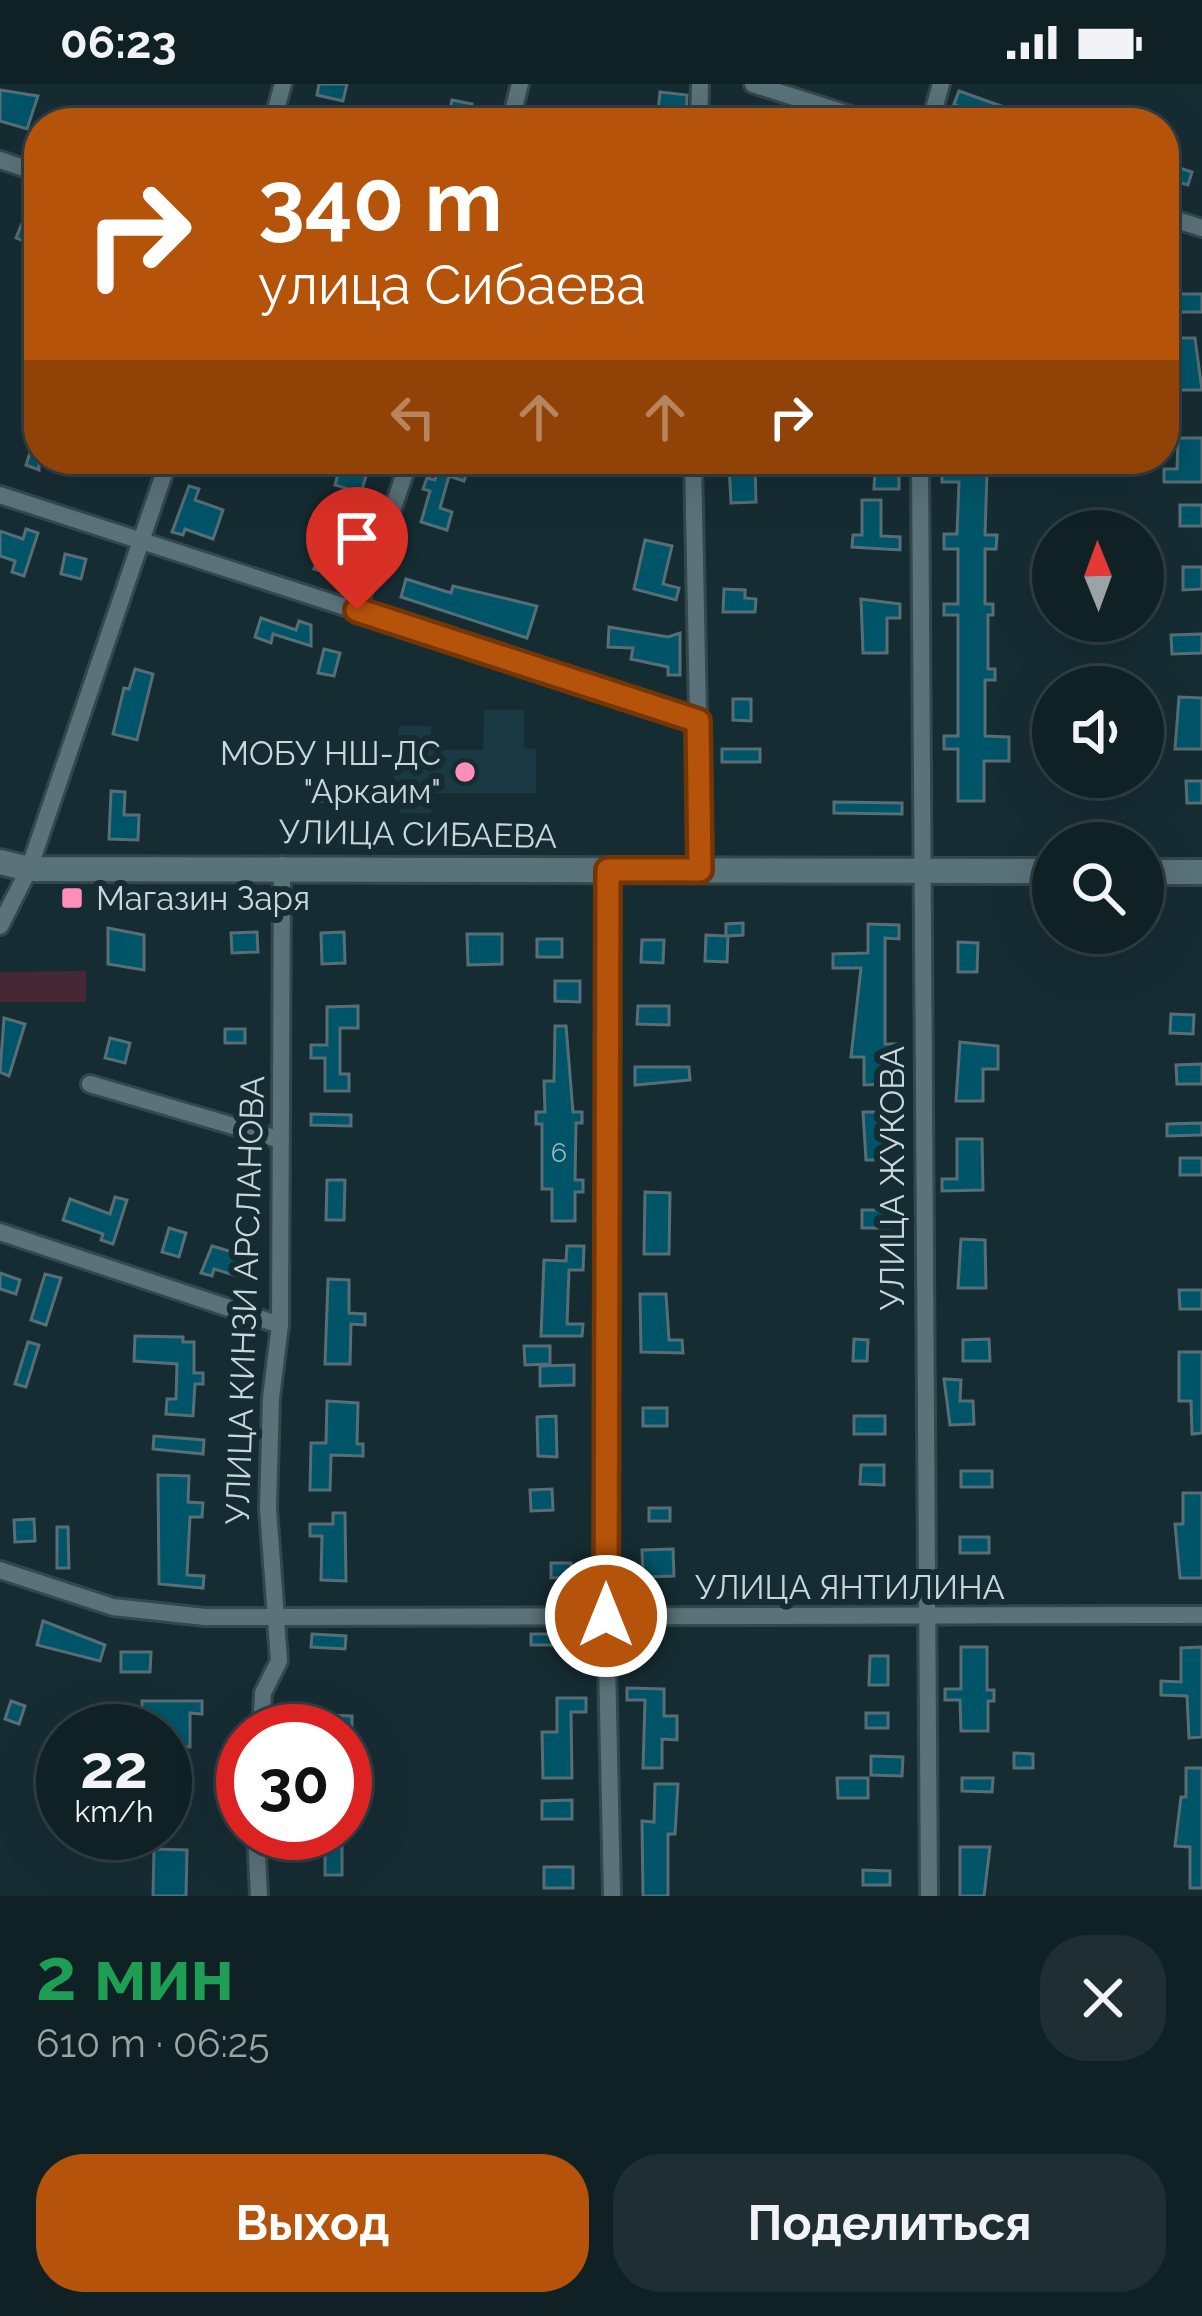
<!DOCTYPE html>
<html lang="ru">
<meta charset="utf-8">
<style>
:root{--surface:#102126;--page:#1e2e32;--text:#f1f3f6;--muted:#9ca3a7;--line:#303e43;--accent:#b45309}
body{margin:0;font-family:Raleway,sans-serif;background:var(--page);color:var(--text);height:100vh;display:flex;flex-direction:column;font-size:45px;white-space:nowrap}
*{box-sizing:border-box;margin:0}
p{font-size:39px;color:var(--muted)}
.icon{flex:none;width:66px;height:66px;fill:none;stroke:currentColor;stroke-width:2;stroke-linecap:round;stroke-linejoin:round}
.map{position:relative;height:1812px;overflow:hidden}
.sheet{display:flex;flex-direction:column;background:var(--surface);flex:1}
.sheet>*{flex:none}
.hud{position:absolute;left:24px;top:24px;width:1155px;height:366px;border-radius:48px;box-shadow:0 12px 48px #0002,0 0 0 3px var(--line);background:#b45309;color:#fff;overflow:hidden}
.needle{width:78px;rotate:359deg}
.buttons{position:absolute;left:1032px;top:426px;display:grid;gap:24px}
.buttons a{display:grid;place-items:center;width:132px;height:132px;border-radius:50%;background:var(--surface);box-shadow:0 12px 48px #0002,0 0 0 3px var(--line);font-size:60px}
.speed{position:absolute;left:36px;top:1620px;display:flex;gap:24px;font-size:60px;font-weight:700;text-align:center}
.speed>*{display:grid;place-content:center;width:156px;height:156px;border-radius:50%;background:var(--surface);box-shadow:0 12px 48px #0002,0 0 0 3px var(--line);line-height:1}
.speed small{font-size:30px;font-weight:400}
.speed .limit{border:18px solid #d22;background:#fff;color:#111}
.pin{position:absolute;display:grid;place-items:center;width:102px;height:102px;color:#fff;margin:-123px -51px;border-radius:50% 50% 50% 0;rotate:-45deg;box-shadow:0 0 12px #0007}
.pin .icon{rotate:45deg}
.me{position:absolute;width:132px;margin:-66px;rotate:0deg;stroke-linejoin:round;filter:drop-shadow(0 0 9px #0008)}
.turn{display:flex;align-items:center;gap:42px;height:252px;padding:0 36px;font-size:54px}
.turn .icon{width:156px;height:156px;stroke-width:2.5}
.turn b{display:block;font-size:84px;line-height:102px}
.lanes{display:flex;align-items:center;height:114px;padding:0 36px;background:#0003;justify-content:center;gap:60px;direction:ltr}
.lanes .off{opacity:.35}
.round{display:grid;place-items:center;flex:none;width:126px;height:126px;border-radius:48px;background:var(--page)}
.headline{display:flex;align-items:center;justify-content:space-between;height:204px;padding:0 36px}
h1{font-size:72px;font-weight:700;line-height:90px;color:#1e9e55}
.cta{display:flex;gap:24px;margin-top:auto;padding:24px 36px}
.cta a{flex:1;height:138px;border-radius:48px;background:var(--accent);color:#fff;font-size:48px;font-weight:700;line-height:138px;text-align:center}
.cta a+a{background:var(--page);color:var(--text)}
.status{display:flex;justify-content:space-between;align-items:center;height:84px;padding:0 60px;background:var(--surface);direction:ltr}
.status svg{height:33px;fill:currentColor}
.map>svg:first-child{display:block}
</style>
<div class="status"><b>06:23</b><svg viewBox="0 0 49 12"><path d="M0 12V9h3v3zM5 12V6h3v6zM10 12V3h3v9zM15 12V0h3v12zM26 1h20v11H26zM47 4h2v5h-2z"/></svg></div>
<div class="map">
<svg width="1202" height="1812" viewBox="0 0 1202 1812">
<rect width="100%" height="100%" fill="#162c33"/>
<!-- built -->
<path fill="#1b3942" d="M484,626h40v38l12,1v44h-104l-1,20h-31v-24h-7l6,-63h32v24h52z"/>
<!-- green -->
<path fill="#462834" d="M86,887v31h-86v-30z"/>
<!-- building -->
<g fill="#005468" stroke="#576e76" stroke-width="3">
<path d="M319,0h28l-4,17 -26,-6z"/>
<path d="M0,6l38,6 -11,33 -27,-8z"/>
<path d="M959,7l42,15 -6,16 -41,-18z"/>
<path d="M660,8l27,3 -1,19 -28,-2z"/>
<path d="M452,16l20,4 -4,19h-21z"/>
<path d="M1170,81l22,7 -4,13 -22,-6z"/>
<path d="M29,122l10,4 -3,36 -20,-8z"/>
<rect x="1166" y="210" width="36" height="18"/>
<path d="M1176,254h19l7,52h-28z"/>
<path d="M37,347l2,1v38l-13,-5z"/>
<path d="M1178,354h24v44h-38v-13h13z"/>
<path d="M342,375h29l-10,34 -26,-8z"/>
<path d="M442,375l28,4 -6,18 -15,-5 -9,32 12,4 -5,18 -26,-8 9,-31 -7,-2 4,-11 8,2z"/>
<path d="M729,381h26l1,37 -25,1z"/>
<path d="M942,385l45,4 -2,62h12l-1,14h-11v55h8v11h-5v54h7v11h-10v56l24,1v24h-25v40h-26v-52h-14v-13h14v-121h-14v-11h14v-55h-14v-15h13l2,-52h-17z"/>
<path d="M875,387h24v18h-25z"/>
<path d="M189,402l10,3 -4,11 28,10 -10,29 -28,-10 -2,6 -11,-3z"/>
<path d="M862,416h19v36l19,1v13l-48,-3 1,-12h9z"/>
<rect x="1180" y="421" width="22" height="21"/>
<path d="M26,445l12,4 -14,43 -12,-4 3,-11 -15,-5v-25l23,8z"/>
<path d="M645,456l27,6 -9,38 16,4 -3,12 -42,-11z"/>
<path d="M65,470l21,5 -5,20 -20,-5z"/>
<path d="M318,472l23,8 -4,12 -23,-7z"/>
<path d="M1183,483h19v22l-19,1z"/>
<path d="M406,495l45,14 2,-7 84,20 -10,32 -126,-41z"/>
<path d="M724,505l21,1v8l11,1 -1,13h-32z"/>
<path d="M861,515l39,5v14h-13v35h-24z"/>
<path d="M261,534l35,12 3,-9 12,4v21l-38,-12 -2,9 -16,-6z"/>
<path d="M609,543l59,10 12,-4v42h-12v-8l-37,-8 2,-11 -25,-1z"/>
<path d="M1202,550v19l-30,1 -1,-19z"/>
<path d="M324,565l16,4 -6,23 -16,-3z"/>
<path d="M135,585l18,5 -16,66 -24,-6 11,-46 5,1z"/>
<path d="M1179,613l23,1v51h-27z"/>
<path d="M733,615h18v22l-18,-1z"/>
<rect x="722" y="665" width="38" height="13"/>
<path d="M1186,697h16v22h-15z"/>
<path d="M316,701l24,1 -1,15h-23z"/>
<path d="M111,707l14,1 -1,23h15l-1,25 -29,-1z"/>
<path d="M834,718l68,1v11l-68,-1z"/>
<path d="M743,839v12l-15,1 -1,26 -22,-1 1,-26 20,1v-12z"/>
<path d="M868,840l31,1v14l-14,-1v106h14v14l-13,-1v27l-22,1v-28h-13l10,-89h-28v-14l35,-1z"/>
<path d="M108,844l36,7v35l-36,-6z"/>
<path d="M257,848l1,20 -26,1 -1,-20z"/>
<path d="M344,848l1,31 -23,1 -1,-31z"/>
<path d="M467,850h35v30l-34,1z"/>
<rect x="537" y="855" width="25" height="18"/>
<path d="M642,856h22l-1,23 -22,-1z"/>
<path d="M958,858l20,1 -1,29h-19z"/>
<path d="M555,897h25v21l-25,-1z"/>
<path d="M358,922v22h-18v46h9v17h-24v-33h-14v-13h16v-38z"/>
<path d="M638,922h31v19l-32,-1z"/>
<path d="M1171,930l23,1 -1,19 -23,-1z"/>
<path d="M4,934l21,6 -16,52 -9,-4z"/>
<path d="M555,942h11l7,86h9v11h-6l-1,57h8v12h-8v29h-23v-32h-10v-65h-6v-12h9l-1,-31h10z"/>
<rect x="225" y="945" width="20" height="14"/>
<path d="M110,954l20,5 -5,20 -20,-5z"/>
<path d="M960,958l38,4v23h-15v32h-27z"/>
<path d="M1202,980v20h-25l-1,-19z"/>
<path d="M635,983h54l1,13 -55,5z"/>
<path d="M863,1028h37v11h-17l1,37h-18z"/>
<path d="M311,1030l40,1v11l-40,-1z"/>
<path d="M1202,1039v12l-35,1v-12z"/>
<path d="M957,1055h25l1,51 -41,1v-12h15z"/>
<rect x="1180" y="1074" width="22" height="17"/>
<path d="M327,1096h18l-1,40h-18z"/>
<path d="M645,1108l25,1 -1,61h-25z"/>
<path d="M115,1113l12,3 -14,44 -12,-4 2,-6 -40,-14 7,-21 40,15z"/>
<rect x="862" y="1126" width="29" height="18"/>
<path d="M169,1144l17,5 -7,24 -17,-5z"/>
<path d="M961,1155l24,1 1,48h-28z"/>
<path d="M212,1162l45,13 -6,21 -37,-11 -2,7 -11,-3z"/>
<path d="M567,1162h17l-1,24h-14l-2,54h16l-1,12h-41l3,-76 22,1z"/>
<path d="M0,1189l20,7 -4,14 -16,-5z"/>
<path d="M45,1190l16,4 -15,47 -15,-5z"/>
<path d="M328,1195l21,1v33l16,1v11l-14,-1 -1,40h-25z"/>
<path d="M1179,1206h23v19h-22z"/>
<path d="M640,1210h26l3,46h13l1,13 -42,-1z"/>
<path d="M135,1252l48,1v5h11v31h9v11h-8l-2,32 -27,-2 1,-15h9l1,-35 -43,-3z"/>
<path d="M854,1255l14,1 -1,21h-14z"/>
<path d="M989,1255l1,22h-27v-21z"/>
<path d="M28,1258l11,3 -13,42 -11,-3z"/>
<path d="M524,1262h26v18l-25,1z"/>
<path d="M1179,1268h23v81l-10,1 -1,-33h-12z"/>
<path d="M574,1281v20l-34,1v-20z"/>
<path d="M944,1295l17,1 -1,21h13l1,23 -24,1z"/>
<path d="M327,1317l31,2 -1,41h6v12l-32,-1 -1,35h-20l1,-47h15z"/>
<rect x="643" y="1324" width="24" height="18"/>
<path d="M556,1332l1,41 -19,-1 -1,-39z"/>
<rect x="854" y="1332" width="31" height="18"/>
<path d="M154,1352l50,4 -1,14 -50,-5z"/>
<path d="M861,1381h23v20l-24,-1z"/>
<rect x="961" y="1387" width="31" height="16"/>
<path d="M158,1391l31,1 -1,26 15,1 -1,14h-12l-3,58 17,1 -1,12 -44,-4z"/>
<path d="M552,1405l1,21 -22,1 -1,-21z"/>
<path d="M1183,1409h19v85h-22l-5,-54h8z"/>
<rect x="649" y="1424" width="21" height="13"/>
<path d="M333,1429h12l1,68 -25,-1 1,-44h-12v-12h23z"/>
<path d="M34,1435l1,22 -20,1 -1,-22z"/>
<path d="M57,1443h11l1,41h-12z"/>
<rect x="960" y="1453" width="29" height="16"/>
<path d="M673,1465l1,27 -31,1 -1,-27z"/>
<path d="M551,1479h20v14l-20,1z"/>
<path d="M43,1537l62,24 -5,16 -63,-16z"/>
<path d="M312,1550l34,2 -1,13 -34,-2z"/>
<rect x="531" y="1550" width="38" height="11"/>
<path d="M961,1563h26v43h7v11h-6v30h-27l-1,-31h-15v-11h16z"/>
<path d="M1202,1563v90l-13,1 -2,-42 -26,-1v-14l20,1v-34z"/>
<path d="M121,1568h30l-1,20h-29z"/>
<path d="M870,1572h18v29h-19z"/>
<path d="M627,1604l37,1v27h13v24l-15,-1v29h-19l2,-68h-18z"/>
<path d="M557,1614h29v14h-15l1,66h-29l-1,-46h15z"/>
<path d="M11,1617l14,5 -6,18 -14,-5z"/>
<path d="M142,1617h60v13l-12,-1v34l-25,-1v-15l-23,-6z"/>
<rect x="866" y="1629" width="22" height="15"/>
<path d="M324,1631l28,1v15h-28z"/>
<path d="M1014,1669l19,1v14h-19z"/>
<path d="M871,1672l32,1 -1,19 -31,-1z"/>
<path d="M345,1684h17l1,43 -18,1z"/>
<path d="M1186,1684h16v120h-12v-41l-15,-1 6,-49h5z"/>
<path d="M837,1694h31v20h-30z"/>
<path d="M962,1694h31l-1,14 -30,-1z"/>
<path d="M655,1700h23l-3,50h-7v62h-25l-1,-75 12,1z"/>
<path d="M185,1705l1,20 -21,1v-20z"/>
<path d="M572,1716v19h-30v-18z"/>
<rect x="325" y="1749" width="17" height="42"/>
<path d="M960,1763h30l-6,49h-24z"/>
<path d="M154,1765l33,1 -1,46h-33z"/>
<rect x="544" y="1783" width="29" height="21"/>
<path d="M863,1786l27,1v14h-27z"/>
</g>
<g fill="none" stroke-linecap="round" stroke-linejoin="round">
<!-- minor casing -->
<g stroke="#35464c" stroke-width="22">
<g id="minor">
<path d="M753,0l123,39"/>
<path d="M272,39l11,-39"/>
<path d="M510,39l10,-39"/>
<path d="M699,39l1,-39"/>
<path d="M930,39l11,-39"/>
<path d="M0,76l39,13"/>
<path d="M1164,132l38,12"/>
<path d="M693,375l8,411"/>
<path d="M920,375l9,1437"/>
<path d="M0,411l697,226"/>
<path d="M357,526l53,-151"/>
<path d="M608,786l-2,746 6,280"/>
<path d="M0,842l29,-57 140,-410"/>
<path d="M90,1000l191,56"/>
<path d="M0,1148l280,93"/>
<path d="M0,1486l113,37 92,10 997,-2"/>
<path d="M261,1647l2,-38 16,-32 -11,-153 3,-110 9,-73 2,-460"/>
<path d="M256,1749l3,63"/>
</g>
</g>
<!-- secondary casing -->
<g stroke="#35464c" stroke-width="30">
<g id="secondary">
<path d="M0,778l29,7 1024,2"/>
<path d="M1143,788h59"/>
</g>
</g>
<!-- minor -->
<use href="#minor" stroke="#5a727a" stroke-width="16"/>
<!-- secondary -->
<use href="#secondary" stroke="#5a727a" stroke-width="24"/>
</g>
<g fill="none" stroke-linecap="round" stroke-linejoin="round">
<!-- route casing -->
<g stroke="#753606" stroke-width="30">
<path id="route" d="M357,526l341,111 2,149h-92l-2,746"/>
</g>
<!-- route -->
<use href="#route" stroke="#b45309" stroke-width="21"/>
</g>
<!-- markers -->
<g fill="#ff8eba" stroke="#162c33" stroke-width="4.5">
<circle cx="465" cy="688" r="12"/>
<rect x="60" y="802" width="24" height="24" rx="6"/>
</g>
<g text-anchor="middle" dominant-baseline="central" stroke-width="12" stroke-linejoin="round" paint-order="stroke">
<!-- number labels -->
<g font-size="27" fill="#98b6be">
<text x="559" y="1068">6</text>
</g>
<!-- poi labels -->
<g font-size="33" fill="#cad6db" stroke="#162c33" text-anchor="end">
<text x="441" y="669">МОБУ НШ-ДС<tspan x="441" dy="38">"Аркаим"</tspan></text>
<text x="96" y="814" text-anchor="start">Магазин Заря</text>
</g>
<!-- street labels -->
<g font-size="33" fill="#cad6db" stroke="#162c33">
<text transform="translate(418 750) rotate(1)">УЛИЦА СИБАЕВА</text>
<text transform="translate(892 1094) rotate(-90)">УЛИЦА ЖУКОВА</text>
<text transform="translate(245 1216) rotate(-88)">УЛИЦА КИНЗИ АРСЛАНОВА</text>
<text x="850" y="1503">УЛИЦА ЯНТИЛИНА</text>
</g>
</g>
</svg>
<div class="buttons">
<a><svg class="needle" viewBox="-14 -14 28 28"><path d="M0-13l5 13h-10z" fill="#e53935"/><path d="M0 13l5-13h-10z" fill="#9ca3a7"/></svg></a>
<a><svg class="icon" aria-label="sound" viewBox="0 0 24 24"><path d="M4 9h4l5-4v14l-5-4H4zM17 9q2 3 0 6"/></svg></a>
<a><svg class="icon" aria-label="search" viewBox="0 0 24 24"><circle cx="10" cy="10" r="6"/><path d="M15 15l6 6"/></svg></a>
</div>
<div class="speed"><div>22<small>km/h</small></div><div class="limit">30</div></div>
<div class="pin" style="left:357px;top:526px;background:#d93025"><svg class="icon" aria-label="arrive" viewBox="0 0 24 24"><path d="M6 21V4h12l-3 4 3 4H6"/></svg></div>
<svg class="me" style="left:606px;top:1532px" viewBox="-20 -20 40 40"><circle r="17" fill="#b45309" stroke="#fff" stroke-width="3"/><path d="M0-11L8 9 0 5-8 9z" fill="#fff"/></svg>
<div class="hud">
<div class="turn"><svg class="icon" aria-label="right" viewBox="0 0 24 24"><path d="M7 20v-9h11M14 6l5 5-5 5"/></svg><div><b>340 m</b>улица Сибаева</div></div>
<div class="lanes"><svg class="icon off" aria-label="left" viewBox="0 0 24 24"><path d="M17 20v-9H6M10 6l-5 5 5 5"/></svg><svg class="icon off" aria-label="ahead" viewBox="0 0 24 24"><path d="M12 20V5M6 11l6-6 6 6"/></svg><svg class="icon off" aria-label="ahead" viewBox="0 0 24 24"><path d="M12 20V5M6 11l6-6 6 6"/></svg><svg class="icon" aria-label="right" viewBox="0 0 24 24"><path d="M7 20v-9h11M14 6l5 5-5 5"/></svg></div>
</div>
</div>
<section class="sheet">
<div class="headline"><div><h1>2 мин</h1><p>610 m · 06:25</p></div><a class="round"><svg class="icon" aria-label="close" viewBox="0 0 24 24"><path d="M6 6l12 12M18 6L6 18"/></svg></a></div>
<div class="cta"><a>Выход</a><a>Поделиться</a></div>
</section>
